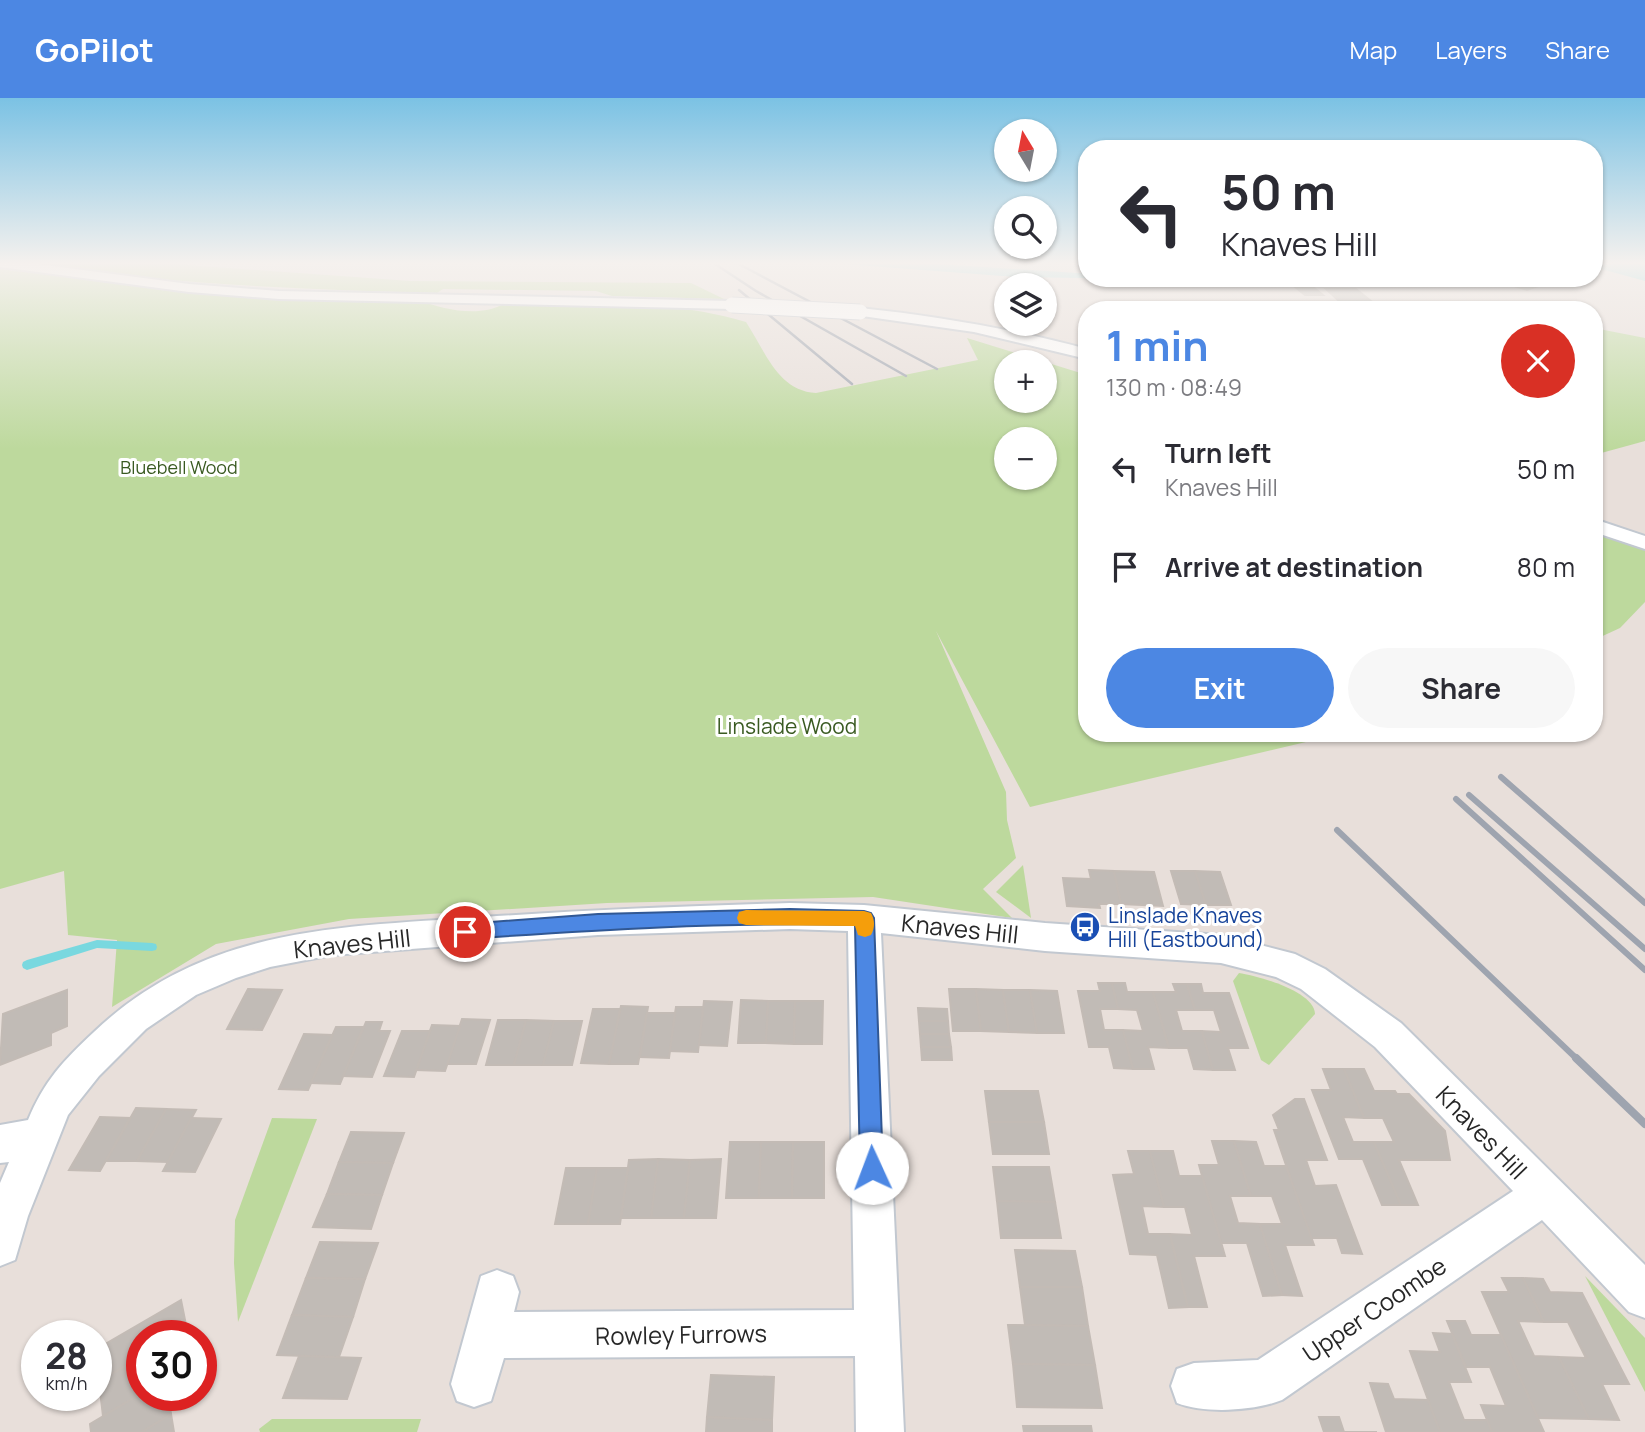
<!DOCTYPE html>
<meta charset="utf-8">
<style>
:root{--surface:#fff;--page:#f7f7f7;--text:#2b2b33;--muted:#7c7c81;--accent:#4c87e3}
body{margin:0;font-family:Manrope,sans-serif;background:var(--page);color:var(--text);height:100vh;display:flex;flex-direction:column;font-size:26px;white-space:nowrap}
*{box-sizing:border-box;margin:0}
p{font-size:23px;color:var(--muted)}
.icon{flex:none;width:38px;height:38px;fill:none;stroke:currentColor;stroke-width:2;stroke-linecap:round;stroke-linejoin:round}
.map{position:relative;flex:1;overflow:hidden}
.panel{position:absolute;left:1078px;top:203px;width:525px;height:441px;display:flex;flex-direction:column;background:var(--surface);border-radius:28px;box-shadow:0 2px 5px #0004}
.panel>*{flex:none}
.hud{position:absolute;left:1078px;top:42px;width:525px;height:147px;border-radius:28px;box-shadow:0 2px 5px #0004;background:#fff;color:var(--text);overflow:hidden}
.needle{width:46px;rotate:350deg}
.tools{position:absolute;left:994px;top:21px;display:grid;gap:14px}
.tools a{display:grid;place-items:center;width:63px;height:63px;border-radius:50%;background:var(--surface);box-shadow:0 2px 5px #0004;font-size:35px}
.speed{position:absolute;left:21px;top:1222px;display:flex;gap:14px;font-size:35px;font-weight:700;text-align:center}
.speed>*{display:grid;place-content:center;width:91px;height:91px;border-radius:50%;background:var(--surface);box-shadow:0 2px 5px #0004;line-height:1}
.speed small{font-size:18px;font-weight:400}
.speed .limit{border:10px solid #d22;background:#fff;color:#111}
.pin{position:absolute;display:grid;place-items:center;width:60px;height:60px;color:#fff;margin:-30px;border:4px solid #fff;border-radius:50%;box-shadow:0 2px 7px #0007}
.me{position:absolute;width:77px;margin:-38px;rotate:358deg;stroke-linejoin:round;filter:drop-shadow(0 0 5px #0008)}
.turn{display:flex;align-items:center;gap:24px;height:147px;padding:0 28px;font-size:32px}
.turn .icon{width:91px;height:91px;stroke-width:2.5}
.turn b{display:block;font-size:49px;line-height:60px}
.round{display:grid;place-items:center;flex:none;width:74px;height:74px;border-radius:37px;background:var(--page)}
.head{display:flex;align-items:center;justify-content:space-between;height:119px;padding:0 28px}
h1{font-size:42px;font-weight:700;line-height:52px;color:var(--accent)}
.primary-button{display:flex;gap:14px;margin-top:auto;padding:14px 28px}
.primary-button a{flex:1;height:80px;border-radius:42px;background:var(--accent);color:#fff;font-size:28px;font-weight:700;line-height:80px;text-align:center}
.primary-button a+a{background:var(--page);color:var(--text)}
ul{padding:0;list-style:none}
li{display:flex;align-items:center;gap:21px;height:98px;padding:0 28px}
li div{flex:1}
li b{display:block;font-size:26px}
li em{font-style:normal}
header{display:flex;align-items:center;gap:42px;box-sizing:border-box;height:98px;padding:0 35px;background:var(--accent);color:#fff}
header strong{font-size:33px}
nav{display:flex;gap:38px;margin-inline-start:auto;font-size:24px}
.map>svg:first-child{display:block}
</style>
<header>
<strong>GoPilot</strong>
<nav><a>Map</a><a>Layers</a><a>Share</a></nav>
</header>
<div class="map">
<svg width="1645" height="1334" viewBox="0 0 1645 1334">
<rect width="100%" height="100%" fill="#e8dfda"/>
<!-- green -->
<g fill="#bdd99d" fill-rule="evenodd">
<path d="M29,164h117l264,19 281,2 33,16 -112,-3 -16,-5 -153,-2 -6,4c-136,-4 -274,-8 -408,-31z"/>
<path d="M0,171l185,21 233,10c28,10 61,18 88,3 79,0 164,-4 240,19 19,29 32,69 70,71l162,-33 -11,-22 120,37v358h257l-314,74 -94,-176 70,161 1,28 9,38 -33,31 29,29 -139,-21 -266,6 -258,16 -133,25 -104,63 5,-67 -49,-5 -4,-64 -64,18zM1006,264h39v39h-39zM1006,341h39v39h-39z"/>
<path d="M1594,230l51,10v103l-51,14z"/>
<path d="M1594,433l51,16v55l-25,26 -26,12z"/>
<path d="M1023,767l8,53 -35,-26z"/>
<path d="M1239,875c19,3 75,18 76,41l-46,51 -8,-5 -28,-79z"/>
<path d="M272,1020l45,1 -79,203 -4,-59 1,-43z"/>
<path d="M1585,1178l60,62v54z"/>
<path d="M272,1321h149l-4,13h-157l-1,-3z"/>
</g>
<!-- water -->
<g fill="#79d8df">
<path d="M816,164h91l171,11h9v5l-71,-1z"/>
<path d="M1606,164h39v19l-51,-14z"/>
</g>
<g fill="none" stroke-linecap="round" stroke-linejoin="round">
<!-- stream -->
<path fill="#79d8df" fill-rule="evenodd" d="M97,842l55,3 4,1 1,3 -1,3 -4,1 -55,-3 -70,22 -4,-2 -1,-3 1,-3 4,-2z"/>
</g>
<!-- building -->
<g fill="#c1bbb6" stroke="#c3bbb5" stroke-width="2">
<path d="M1534,180h15l18,5 -10,3 -10,-3 -20,7 -16,-5z"/>
<path d="M1295,189h18l10,8h-18z"/>
<path d="M1326,191h30l15,12h-32z"/>
<path d="M1089,772l25,1 7,33h-22l1,4 -33,-2 -4,-28 28,1z"/>
<path d="M1114,773l40,1 9,34 -42,-2z"/>
<path d="M1171,773h24l11,34 -25,-1z"/>
<path d="M1195,773l25,1 11,33h-25z"/>
<path d="M1098,885h14l6,26h-18l4,21h19l10,39 -19,-1 -5,-21h-20l-11,-56h22z"/>
<path d="M1112,885h13l2,9h26l16,56 -21,-1 6,22h-21l-10,-39 20,1 -6,-21 -19,-1z"/>
<path d="M1173,886h14l8,26h-19l6,21h20l11,39 -19,-1 -6,-21h-19l-16,-56h23z"/>
<path d="M1187,886h14l2,9h26l19,55h-20l7,22h-22l-11,-39 19,1 -7,-22h-19z"/>
<path d="M248,891l34,1 -20,40 -35,-1z"/>
<path d="M949,891h27l5,42h-28z"/>
<path d="M976,891l27,1 6,42 -28,-1z"/>
<path d="M67,892v36l-16,7v12l-51,20 3,-51z"/>
<path d="M1003,892h27l7,43 -28,-1z"/>
<path d="M1030,892l27,1 7,42h-27z"/>
<path d="M741,902l27,1 -2,42h-28z"/>
<path d="M704,903l28,1 -5,44 -28,-1z"/>
<path d="M768,903h27l-1,43 -28,-1z"/>
<path d="M795,903h28l-1,43h-28z"/>
<path d="M621,908l27,1 -10,57h-29z"/>
<path d="M676,909h27l-5,45 -29,-1z"/>
<path d="M918,910l29,1 1,12h-29z"/>
<path d="M593,911h27l-11,55 -28,-1z"/>
<path d="M647,915h28l-6,45 -29,-1z"/>
<path d="M462,921l28,1 -14,44h-29z"/>
<path d="M498,922h28l-12,45h-28z"/>
<path d="M526,922l28,1 -11,44h-29z"/>
<path d="M554,923h28l-10,44h-29z"/>
<path d="M919,923h29l1,13h-29z"/>
<path d="M366,924h16l-3,9h11l-18,46 -29,-1z"/>
<path d="M432,927l28,1 -15,45 -29,-1z"/>
<path d="M336,929h27l-23,57 -29,-1z"/>
<path d="M402,933h28l-16,46 -30,-1z"/>
<path d="M304,936l28,1 -24,55 -29,-1z"/>
<path d="M920,936h29l2,13h-30z"/>
<path d="M921,949h30l1,13h-30z"/>
<path d="M1323,971h21l20,49 -21,-1 10,25h21l27,63h-19l-19,-46h-24l-27,-69h19z"/>
<path d="M1344,971h20l10,22h21l2,3h12l36,37 5,29h-51l19,45h-17l-27,-63h20l-11,-24h-19z"/>
<path d="M985,993h53l6,31h-55z"/>
<path d="M1295,1001h9l23,61h-21l9,26 21,-1 26,69 -20,-1 -5,-15h-26l-37,-108h5l-6,-15z"/>
<path d="M136,1010l30,1 -29,52h-31z"/>
<path d="M166,1011l30,1 -28,52 -31,-1z"/>
<path d="M100,1019l30,1 -30,53 -31,-1z"/>
<path d="M191,1020l30,1 -26,53 -32,-1z"/>
<path d="M989,1024h55l5,32h-56z"/>
<path d="M351,1034l53,1 -11,30 -54,-1z"/>
<path d="M1212,1043h22l17,55h-21l8,27 22,1 22,71 -19,1 -16,-53h-26l-22,-78h20z"/>
<path d="M1234,1043l22,1 8,24h22l28,79h-29l17,51 -20,-1 -22,-71h22l-10,-28h-21z"/>
<path d="M730,1044h31l-2,56h-33z"/>
<path d="M761,1044h32l-1,56h-33z"/>
<path d="M793,1044h31v56h-32z"/>
<path d="M1128,1053h22l14,56 -22,-1 6,28h22l18,73 -19,1 -12,-53 -27,-1 -17,-79 21,-1z"/>
<path d="M1150,1053h23l6,25h23l23,80h-31l13,51h-19l-18,-73 22,1 -7,-28h-21z"/>
<path d="M658,1061l32,1 -6,58h-33z"/>
<path d="M658,1061l-7,59h-30l8,-58z"/>
<path d="M721,1061l-5,59h-32l6,-58z"/>
<path d="M339,1064l54,1 -11,32 -55,-1z"/>
<path d="M993,1069h56l6,35 -58,-1z"/>
<path d="M566,1070h31l-9,56h-33z"/>
<path d="M597,1070h31l-8,56h-32z"/>
<path d="M327,1096l55,1 -11,34 -58,-2z"/>
<path d="M997,1103l58,1 6,36h-60z"/>
<path d="M320,1144l58,1 -13,36 -59,-1z"/>
<path d="M1015,1152l60,1 7,36h-62z"/>
<path d="M306,1180l59,1 -12,38 -61,-2z"/>
<path d="M1502,1180h21l21,44 -26,-1 16,35 25,1 30,62 -51,-1 -56,-126h27z"/>
<path d="M1523,1180l20,1 7,13 32,1 47,91h-27l17,36 -30,-1 -30,-62 27,1 -18,-36h-24z"/>
<path d="M1020,1189h62l6,39 -63,-1z"/>
<path d="M181,1202l6,30 -10,5h-35v21l-31,18 -4,-31z"/>
<path d="M292,1217l61,2 -14,40 -62,-2z"/>
<path d="M1447,1223h18l6,14h30l43,97h-52l-11,-27 25,1 -16,-39h-24z"/>
<path d="M1008,1227l80,1 7,39 -82,-1z"/>
<path d="M1433,1235l19,1 19,48h-22l15,38h23l5,12h-52l-30,-81 30,1z"/>
<path d="M142,1258v37l-39,23 -4,-34z"/>
<path d="M299,1258l62,2 -14,41 -64,-1z"/>
<path d="M1013,1266l82,1 7,43 -85,-1z"/>
<path d="M711,1277l63,2 -2,43 -65,-3z"/>
<path d="M1370,1285l18,1 6,15 34,1 12,32h-54z"/>
<path d="M142,1295l26,2 3,19 -29,18h-51l-1,-8z"/>
<path d="M171,1316l3,18h-32z"/>
<path d="M707,1319l65,3v12h-66z"/>
<path d="M1319,1319h20l5,15h33h-53z"/>
<path d="M1023,1328h68l1,6h-68z"/>
</g>
<g fill="none" stroke-linecap="round" stroke-linejoin="round">
<!-- minor casing -->
<g stroke="#c2c8d0" stroke-width="4">
<g id="minor">
<path d="M0,164h22l167,22 90,7 453,10 7,4 -7,4 -453,-10 -90,-7 -189,-25z"/>
<path d="M860,210c77,8 152,21 227,41v10l-113,-27 -119,-17v-6z"/>
<path d="M1594,421l51,17v13l-51,-17z"/>
<path d="M790,805l74,2 181,18 176,12 74,19 30,15 76,54 244,242v53l-16,-6 -87,-92 -260,180c-28,11 -77,14 -105,3l-6,-17 6,-17 17,-6 64,-3 255,-169 -138,-144 -74,-58 -25,-12 -55,-14 -176,-12 -164,-18 23,499h-48l-1,-76 -351,2 -13,43 -17,6 -17,-6 -6,-17 30,-108 16,-6 16,6 6,16 -5,20 340,-2 -6,-379 -58,-2 -192,6 -266,20 -62,12 -34,11 -40,17 -50,34 -47,47 -31,39 -40,101 -13,44 -15,6v-83l9,-21 -9,1v-38l28,-5c16,-39 35,-59 66,-88 111,-106 246,-105 390,-115 102,-7 204,-11 306,-14z"/>
</g>
</g>
<!-- minor -->
<use href="#minor" fill="#fff" fill-rule="evenodd"/>
<!-- rail-far2 -->
<g stroke="#9ea4af" stroke-width="2.5">
<path d="M712,164l44,29 150,85"/>
<path d="M735,164l202,107"/>
<path d="M739,192l113,94"/>
</g>
<!-- rail-far1 -->
<g stroke="#9ea4af" stroke-width="6">
<path d="M1501,679l144,126"/>
<path d="M1469,697l176,154"/>
<path d="M1456,701l189,171"/>
<path d="M1337,732l241,230"/>
</g>
<!-- rail -->
<path stroke="#9ea4af" stroke-width="8" d="M1576,960l69,66"/>
<!-- minor-bridge casing -->
<g stroke="#c2c8d0" stroke-width="17" stroke-linecap="butt">
<path id="minor-bridge" d="M732,207l128,7"/>
</g>
<!-- minor-bridge -->
<use href="#minor-bridge" stroke="#fff" stroke-width="15"/>
</g>
<!-- sky -->
<linearGradient id="sky" x2="0" y2="1"><stop stop-color="#7bc2e4"/><stop offset="0.47" stop-color="#f5f1ee"/><stop offset="1" stop-color="#f5f1ee" stop-opacity="0"/></linearGradient>
<rect width="1645" height="351" fill="url(#sky)"/>
<!-- route -->
<path fill="#4c87e3" stroke="#315894" stroke-width="2" d="M790,811l74,2 7,2 3,5 9,250 -3,8 -8,3 -8,-3 -4,-8 -5,-243c-130,-3 -260,5 -390,14l-7,-2 -2,-5 2,-6 7,-2 133,-10z"/>
<!-- slow -->
<path fill="#f59e0b" d="M746,812l118,1 7,2c4,7 4,15 0,22l-6,2 -7,-2 -3,-9 -109,-1 -7,-2 -2,-5 2,-6z"/>
<!-- icons -->
<defs>
<g id="bus-disc" transform="scale(1.575)"><circle r="9.5" fill="#1a4fb4" stroke="#fff"/><path d="M-5-6H5V4H4V6H2V4H-2V6H-4V4H-5ZM-3.5-4V0h7V-4ZM-3.5 1.2v1.5H-2V1.2ZM2 1.2v1.5H3.5V1.2Z" fill="#fff"/></g>
</defs>
<g fill-rule="evenodd">
<use href="#bus-disc" x="1085" y="829"/>
</g>
<g text-anchor="middle" dominant-baseline="central" stroke-width="6" stroke-linejoin="round" paint-order="stroke">
<!-- far-park labels -->
<g font-size="18" fill="#395a21" stroke="#fff">
<text x="179" y="369">Bluebell Wood</text>
</g>
<!-- park labels -->
<g font-size="21" fill="#395a21" stroke="#fff">
<text x="787" y="628">Linslade Wood</text>
</g>
<!-- transit labels -->
<g font-size="21" fill="#164399" stroke="#fff" text-anchor="start">
<text x="1108" y="817">Linslade Knaves<tspan x="1108" dy="24">Hill (Eastbound)</tspan></text>
</g>
<!-- near-street labels -->
<g font-size="24" fill="#272727" stroke="#fff">
<text transform="translate(960 830) rotate(6)">Knaves Hill</text>
<text transform="translate(352 845) rotate(-6)">Knaves Hill</text>
<text transform="translate(1482 1034) rotate(46)">Knaves Hill</text>
<text transform="translate(1374 1211) rotate(-34)">Upper Coombe</text>
<text transform="translate(681 1236) rotate(-1)">Rowley Furrows</text>
</g>
</g>
</svg>
<div class="tools">
<a><svg class="needle" viewBox="-14 -14 28 28"><path d="M0-13l5 13h-10z" fill="#e53935"/><path d="M0 13l5-13h-10z" fill="#7c7c81"/></svg></a>
<a><svg class="icon" aria-label="search" viewBox="0 0 24 24"><circle cx="10" cy="10" r="6"/><path d="M15 15l6 6"/></svg></a>
<a><svg class="icon" aria-label="layers" viewBox="0 0 24 24"><path d="M12 4l9 5-9 5-9-5zM3 14l9 5 9-5"/></svg></a>
<a>+</a>
<a>−</a>
</div>
<div class="speed"><div>28<small>km/h</small></div><div class="limit">30</div></div>
<div class="pin" style="left:465px;top:834px;background:#d93025"><svg class="icon" aria-label="arrive" viewBox="0 0 24 24"><path d="M6 21V4h12l-3 4 3 4H6"/></svg></div>
<svg class="me" style="left:872px;top:1070px" viewBox="-20 -20 40 40"><circle r="19" fill="#fff"/><path d="M0-13L10 11 0 6-10 11z" fill="#4c87e3"/></svg>
<div class="hud">
<div class="turn"><svg class="icon" aria-label="left" viewBox="0 0 24 24"><path d="M17 20v-9H6M10 6l-5 5 5 5"/></svg><div><b>50 m</b>Knaves Hill</div></div>
</div>
<section class="panel">
<div class="head"><div><h1>1 min</h1><p>130 m · 08:49</p></div><a class="round" style="background:#d93025;color:#fff"><svg class="icon" aria-label="close" viewBox="0 0 24 24"><path d="M6 6l12 12M18 6L6 18"/></svg></a></div>
<ul>
<li><svg class="icon" aria-label="left" viewBox="0 0 24 24"><path d="M17 20v-9H6M10 6l-5 5 5 5"/></svg><div><b>Turn left</b><p>Knaves Hill</p></div><em>50 m</em></li>
<li><svg class="icon" aria-label="arrive" viewBox="0 0 24 24"><path d="M6 21V4h12l-3 4 3 4H6"/></svg><div><b>Arrive at destination</b></div><em>80 m</em></li>
</ul>
<div class="primary-button"><a>Exit</a><a>Share</a></div>
</section>
</div>
